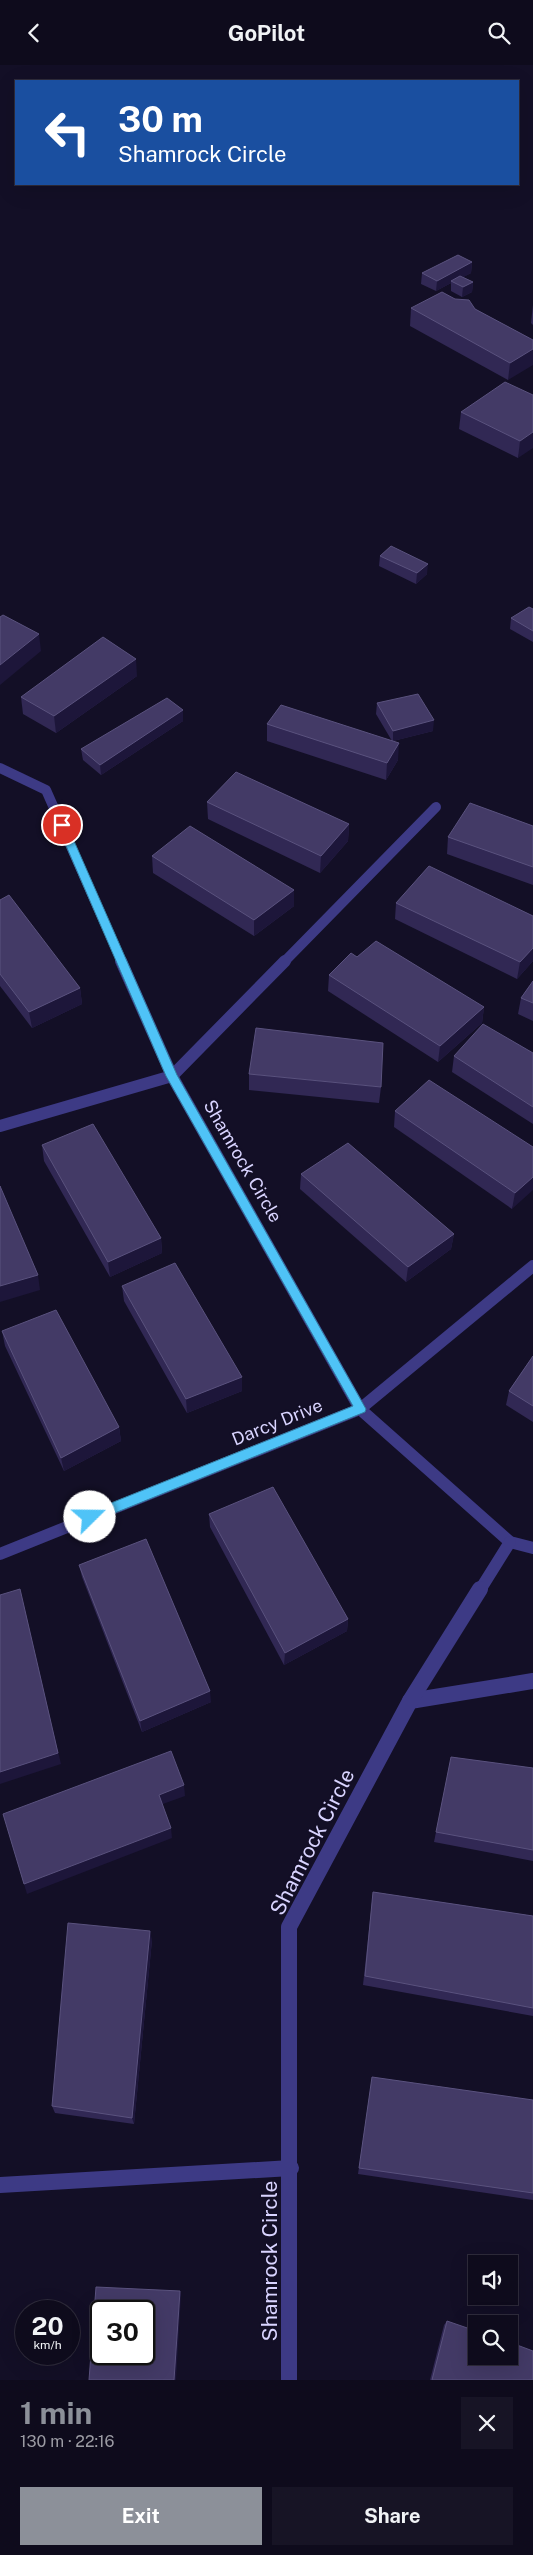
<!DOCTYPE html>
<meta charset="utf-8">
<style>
:root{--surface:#0e0b1c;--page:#171425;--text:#f1f3f6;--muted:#9b9ba3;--line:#2e2b3b;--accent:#8c9099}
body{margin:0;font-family:"Public Sans",sans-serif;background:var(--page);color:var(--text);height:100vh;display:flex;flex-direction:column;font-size:19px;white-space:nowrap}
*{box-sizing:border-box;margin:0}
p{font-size:16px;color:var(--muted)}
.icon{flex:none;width:28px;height:28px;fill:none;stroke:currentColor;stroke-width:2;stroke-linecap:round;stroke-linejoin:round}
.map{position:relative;height:2315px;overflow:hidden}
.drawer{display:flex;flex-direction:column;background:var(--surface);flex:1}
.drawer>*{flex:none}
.guide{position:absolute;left:15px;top:15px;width:504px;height:105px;border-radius:0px;box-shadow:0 5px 20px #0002,0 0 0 1px var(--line);background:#1a4fa0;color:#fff;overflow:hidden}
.buttons{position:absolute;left:468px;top:2190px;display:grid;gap:10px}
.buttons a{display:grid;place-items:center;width:50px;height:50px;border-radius:0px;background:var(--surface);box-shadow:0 5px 20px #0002,0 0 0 1px var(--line);font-size:25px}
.speed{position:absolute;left:15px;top:2235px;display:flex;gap:10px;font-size:25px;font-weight:700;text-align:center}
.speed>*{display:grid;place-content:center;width:65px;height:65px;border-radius:50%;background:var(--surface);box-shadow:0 5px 20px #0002,0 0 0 1px var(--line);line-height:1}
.speed small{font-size:12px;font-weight:400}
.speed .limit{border:2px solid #111;border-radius:8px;background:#fff;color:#111}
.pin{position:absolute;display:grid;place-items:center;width:42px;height:42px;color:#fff;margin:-21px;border:2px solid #fff;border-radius:50%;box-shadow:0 1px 5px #0007}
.me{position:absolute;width:55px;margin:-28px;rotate:68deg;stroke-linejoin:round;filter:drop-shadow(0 0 4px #0008)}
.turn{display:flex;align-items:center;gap:18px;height:105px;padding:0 20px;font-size:22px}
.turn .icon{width:65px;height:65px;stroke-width:2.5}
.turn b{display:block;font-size:35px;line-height:42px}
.round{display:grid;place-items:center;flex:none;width:52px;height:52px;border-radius:0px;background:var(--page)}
.summary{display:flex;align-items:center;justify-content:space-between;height:85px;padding:0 20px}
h1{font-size:30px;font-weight:700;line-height:38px;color:var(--accent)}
.cta{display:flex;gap:10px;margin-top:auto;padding:10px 20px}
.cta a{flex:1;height:58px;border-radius:0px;background:var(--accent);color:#fff;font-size:20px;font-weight:700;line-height:58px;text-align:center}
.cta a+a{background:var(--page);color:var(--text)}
header{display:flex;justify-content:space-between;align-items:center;height:65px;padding:0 20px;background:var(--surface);font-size:22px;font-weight:700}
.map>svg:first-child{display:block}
</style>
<header><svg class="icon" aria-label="back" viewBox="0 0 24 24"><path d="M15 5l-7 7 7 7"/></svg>GoPilot<svg class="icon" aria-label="search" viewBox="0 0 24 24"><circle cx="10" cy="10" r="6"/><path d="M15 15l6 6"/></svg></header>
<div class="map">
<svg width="533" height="2315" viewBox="0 0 533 2315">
<rect width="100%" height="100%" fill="#130f26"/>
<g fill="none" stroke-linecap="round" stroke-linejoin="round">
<!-- street-far2 -->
<g stroke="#3d3a85" stroke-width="10">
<path d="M0,703l46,22 76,172"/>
<path d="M284,897l152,-155"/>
</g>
<!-- street-far1 -->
<g stroke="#3d3a85" stroke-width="12">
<path d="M121,896l51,115 188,333 150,133 23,6"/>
<path d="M0,1061l172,-50 113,-115"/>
<path d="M0,1489l360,-145 173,-143"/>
<path d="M480,1525l30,-48"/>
</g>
<!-- street -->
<g stroke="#3d3a85" stroke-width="16">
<path d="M410,1636l123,-20"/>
<path d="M0,2120l291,-17"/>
<path d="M289,2315v-453l121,-226 70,-112"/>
</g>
</g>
<!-- wall -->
<g fill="#312854">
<path d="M472,197l-1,11 -8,4 10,5 -1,10 -10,5 -11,-6v-8l-15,8 -15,-7 1,-11z"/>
<path d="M533,240v20l-2,-2z"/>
<path d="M411,243l64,1 58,31 -25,40 -98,-54z"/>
<path d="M533,330l-15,63 -59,-29 2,-17z"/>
<path d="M380,491l47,18 -11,10 -37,-18z"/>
<path d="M533,544v33l-23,-13 1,-11z"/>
<path d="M137,611l-81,57 -33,-19 -2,-17z"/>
<path d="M377,638l56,28 -40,10 5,19 -12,20 -119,-39v-17l125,17 -16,-27z"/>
<path d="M183,645v11l-82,54 -18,-15 -2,-11z"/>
<path d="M207,737l142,22 -1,17 -28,32 -112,-54z"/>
<path d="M533,761v59l-86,-31 1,-17z"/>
<path d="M152,791l142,34v16l-40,30 -101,-63z"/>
<path d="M0,835l80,88 2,16 -50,24 -32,-42z"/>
<path d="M396,838l137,13v45l-16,18 -122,-60z"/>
<path d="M357,892l127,50 -2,16 -44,39 -110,-71 1,-16z"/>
<path d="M533,916v40l-15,-7 3,-16z"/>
<path d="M533,988v71l-81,-52 2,-16z"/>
<path d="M249,1009l132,13 -2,16 -130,-13z"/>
<path d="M395,1046l138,36 -21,62 -118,-82z"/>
<path d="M42,1080l119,93 1,15 -52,24 -66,-116z"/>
<path d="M301,1109l153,60 -3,15 -45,33 -106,-93z"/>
<path d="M122,1221l120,105 -55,22 -63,-112z"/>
<path d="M2,1266l117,96 2,14 -57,30 -59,-125z"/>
<path d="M533,1291v66l-27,-17 3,-14z"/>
<path d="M209,1449l139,105 -1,12 -63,34 -74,-138z"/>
<path d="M79,1500l132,137 -69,30 -60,-155z"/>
<path d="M451,1692l82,11v93l-99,-19z"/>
<path d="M373,1827l160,24v100l-170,-31z"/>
<path d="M152,1875l-18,184 -79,-11 -3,-7z"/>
<path d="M372,2012l161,23v100l-175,-26z"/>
<path d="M447,2256l86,59h-103l14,-55z"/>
</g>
<!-- shaded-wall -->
<g fill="#1d163a">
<path d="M472,197l-1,11 -17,9 -3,-1v2l-15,8 1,-10z"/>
<path d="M473,217l-1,10 -10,5 1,-10z"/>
<path d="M533,284v16l-25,15 2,-17z"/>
<path d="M533,367v16l-15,10 2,-17z"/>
<path d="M428,499l-1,10 -11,10 1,-11z"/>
<path d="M39,569l2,17 -41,34v-20z"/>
<path d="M136,594l1,17 -81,57 -2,-17z"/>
<path d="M183,645v11l-82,54 -1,-10z"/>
<path d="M434,655l-1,11 -40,10v-10z"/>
<path d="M399,678l-1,17 -12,20 1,-17z"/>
<path d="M349,759l-1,17 -28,32 1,-17z"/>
<path d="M294,825v16l-40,30v-16z"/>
<path d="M533,883v13l-16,18 3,-17z"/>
<path d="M80,923l2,16 -50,24 -3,-16z"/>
<path d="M484,942l-2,16 -44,39 2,-16z"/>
<path d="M533,1112v13l-21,19 3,-16z"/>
<path d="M454,1169l-3,15 -45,33 2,-15z"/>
<path d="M161,1173l1,15 -52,24 -2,-15z"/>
<path d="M38,1210l2,15 -40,12v-16z"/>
<path d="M242,1312v14l-55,22 -1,-14z"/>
<path d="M119,1362l2,14 -57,30 -3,-13z"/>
<path d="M23,1537l38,162 -61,20v-12z"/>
<path d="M348,1554l-1,12 -63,34 1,-12z"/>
<path d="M210,1626l1,11 -69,30 -2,-11z"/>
<path d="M184,1720l1,11 -25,9 -1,-10z"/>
<path d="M171,1763l1,10 -145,56 -3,-10z"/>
<path d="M150,1866l2,9 -18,184 -2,-6z"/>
<path d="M180,2226l1,4 -5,85h-2z"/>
</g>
<!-- building -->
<g fill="#433a66" stroke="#5a527e" fill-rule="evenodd">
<path d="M458,190l14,7 -35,19 -15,-8z"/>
<path d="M460,211l13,6 -10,5 -12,-6z"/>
<path d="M442,227l13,7 14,1 6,9 58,31v9l-23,14 -99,-55z"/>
<path d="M505,317l28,13v37l-13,9 -59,-29z"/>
<path d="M391,481l37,18 -11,9 -37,-17z"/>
<path d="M529,542l4,2v22l-22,-13z"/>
<path d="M3,550l36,19 -39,31v-48z"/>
<path d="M103,572l33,22 -82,57 -33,-19z"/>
<path d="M418,629l16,26 -41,11 -16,-28z"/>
<path d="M167,633l16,12 -83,55 -19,-16z"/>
<path d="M281,640l118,38 -12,20 -120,-39z"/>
<path d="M236,707l113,52 -28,32 -114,-54z"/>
<path d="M470,738l63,23v41l-85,-30z"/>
<path d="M190,761l104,64 -40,30 -102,-64z"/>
<path d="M429,801l104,50v32l-13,14 -124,-59z"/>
<path d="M9,830l71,93 -51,24 -29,-38v-74z"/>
<path d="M376,876l108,66 -44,39 -111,-71 22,-22 6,4z"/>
<path d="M533,916v22l-12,-5z"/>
<path d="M483,959l50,29v54l-79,-51z"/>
<path d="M256,963l127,15 -2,44 -132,-13z"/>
<path d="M429,1015l104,67v30l-18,16 -120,-82z"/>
<path d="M93,1059l68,114 -53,24 -66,-117z"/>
<path d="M348,1078l106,91 -46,33 -107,-93z"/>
<path d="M0,1121l38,89 -38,11z"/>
<path d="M175,1198l67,114 -56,22 -64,-113z"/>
<path d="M56,1245l63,117 -58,31 -59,-127z"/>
<path d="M533,1291v50l-24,-15z"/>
<path d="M273,1422l75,132 -63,34 -76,-139z"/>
<path d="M146,1474l64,152 -70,30 -61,-156z"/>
<path d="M20,1524l38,164 -58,19v-177z"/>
<path d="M171,1686l13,34 -25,10 12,33 -147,56 -21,-70z"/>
<path d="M451,1692l82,11v82l-97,-18z"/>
<path d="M373,1827l160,24v92l-168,-32z"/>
<path d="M68,1858l82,8 -18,187 -80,-12z"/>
<path d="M372,2012l161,23v93l-174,-25z"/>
<path d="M96,2222l84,4 -6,89h-85zM101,2246h43v43h-43z"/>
<path d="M447,2256l29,10v25h33v-14l24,9v29h-101z"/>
</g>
<!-- route -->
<path fill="#4fc3f7" stroke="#337fa1" d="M62,757l5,3 110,250 189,334 -1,3 -275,111 -4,-2 -2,-4 2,-4 267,-107 -187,-330 -109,-251z"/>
<g text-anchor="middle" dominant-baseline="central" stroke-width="4" stroke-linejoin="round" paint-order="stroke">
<!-- street labels -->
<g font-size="18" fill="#d9d4ff" stroke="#130f26">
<text transform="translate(243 1096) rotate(60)">Shamrock Circle</text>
<text transform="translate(277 1357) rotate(-22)">Darcy Drive</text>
</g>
<!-- near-street labels -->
<g font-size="21" fill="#d9d4ff" stroke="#130f26">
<text transform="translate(312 1777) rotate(-63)">Shamrock Circle</text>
<text transform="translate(269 2196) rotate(-90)">Shamrock Circle</text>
</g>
</g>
</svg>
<div class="buttons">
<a><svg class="icon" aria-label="sound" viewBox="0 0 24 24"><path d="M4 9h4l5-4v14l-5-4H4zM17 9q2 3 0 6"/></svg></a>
<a><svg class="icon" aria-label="search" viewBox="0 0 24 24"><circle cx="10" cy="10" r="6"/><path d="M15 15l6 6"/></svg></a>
</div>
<div class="speed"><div>20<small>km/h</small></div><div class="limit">30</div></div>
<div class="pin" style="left:62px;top:760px;background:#d93025"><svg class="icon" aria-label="arrive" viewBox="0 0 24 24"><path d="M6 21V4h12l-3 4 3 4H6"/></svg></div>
<svg class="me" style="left:90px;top:1452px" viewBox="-20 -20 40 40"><circle r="19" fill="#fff"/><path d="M0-13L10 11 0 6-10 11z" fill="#4fc3f7"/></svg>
<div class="guide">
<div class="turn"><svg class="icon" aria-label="left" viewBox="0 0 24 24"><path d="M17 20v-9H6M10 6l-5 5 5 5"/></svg><div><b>30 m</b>Shamrock Circle</div></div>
</div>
</div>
<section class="drawer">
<div class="summary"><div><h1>1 min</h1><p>130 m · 22:16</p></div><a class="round"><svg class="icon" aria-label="close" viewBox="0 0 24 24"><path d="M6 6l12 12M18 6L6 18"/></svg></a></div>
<div class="cta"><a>Exit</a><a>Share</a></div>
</section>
